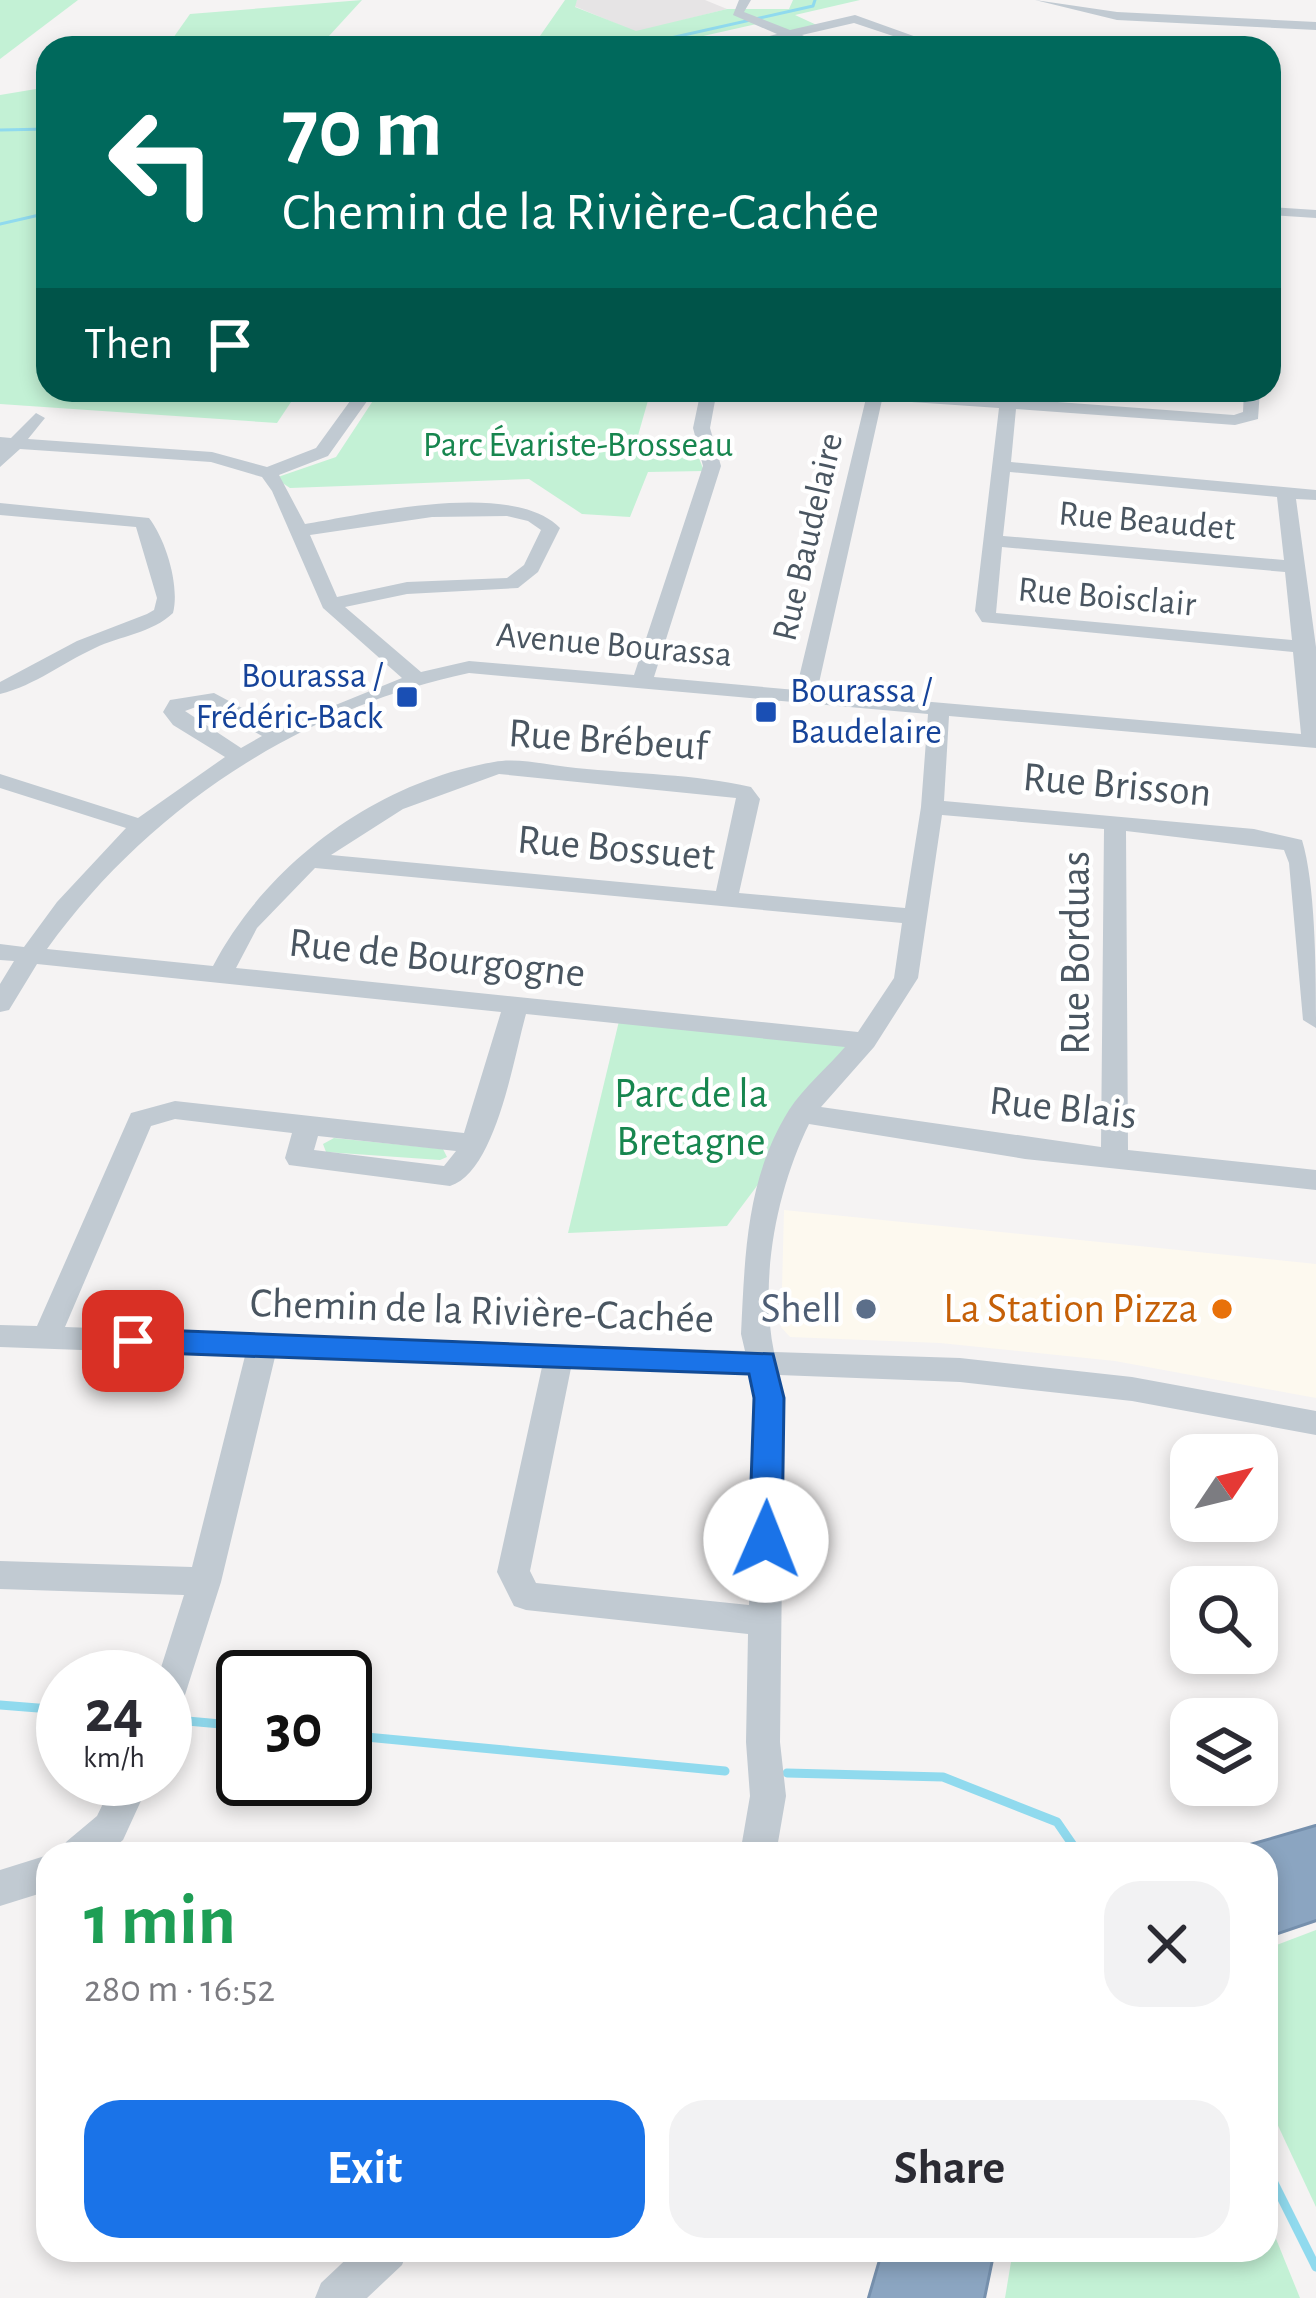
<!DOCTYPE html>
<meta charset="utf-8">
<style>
:root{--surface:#fff;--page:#f2f2f3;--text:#2b2b33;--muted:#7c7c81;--accent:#1a73e8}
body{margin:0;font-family:"Alegreya Sans",sans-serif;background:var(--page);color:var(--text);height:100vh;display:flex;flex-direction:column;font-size:45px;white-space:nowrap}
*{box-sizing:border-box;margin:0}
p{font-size:39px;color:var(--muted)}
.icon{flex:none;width:66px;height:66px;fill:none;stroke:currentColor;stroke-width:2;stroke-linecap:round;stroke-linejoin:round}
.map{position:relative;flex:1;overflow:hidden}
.details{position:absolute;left:36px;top:1842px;width:1242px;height:420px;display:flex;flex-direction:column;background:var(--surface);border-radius:36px;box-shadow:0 6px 18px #0003}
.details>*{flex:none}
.hud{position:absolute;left:36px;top:36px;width:1245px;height:366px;border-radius:36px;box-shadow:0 6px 18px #0003;background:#00695c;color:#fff;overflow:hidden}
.needle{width:78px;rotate:55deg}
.buttons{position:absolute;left:1170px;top:1434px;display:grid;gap:24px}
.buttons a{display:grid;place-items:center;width:108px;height:108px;border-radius:24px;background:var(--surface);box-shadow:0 6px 18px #0003;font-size:60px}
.speed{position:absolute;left:36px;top:1650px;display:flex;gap:24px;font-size:60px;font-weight:700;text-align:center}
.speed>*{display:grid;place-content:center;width:156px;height:156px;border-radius:50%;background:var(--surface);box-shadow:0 6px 18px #0003;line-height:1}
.speed small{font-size:30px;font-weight:400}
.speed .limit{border:6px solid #111;border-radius:18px;background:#fff;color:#111}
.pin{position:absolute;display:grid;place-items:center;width:102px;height:102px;color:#fff;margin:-51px;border-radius:24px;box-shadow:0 6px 18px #0006}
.me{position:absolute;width:132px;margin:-66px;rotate:1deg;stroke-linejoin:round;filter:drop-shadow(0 0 9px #0008)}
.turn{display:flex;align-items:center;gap:42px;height:252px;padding:0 48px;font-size:54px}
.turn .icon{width:156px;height:156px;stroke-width:2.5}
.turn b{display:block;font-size:84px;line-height:102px}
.then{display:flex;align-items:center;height:114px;padding:0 48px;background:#0003;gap:24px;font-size:45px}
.round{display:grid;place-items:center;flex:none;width:126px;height:126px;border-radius:36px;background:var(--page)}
.headline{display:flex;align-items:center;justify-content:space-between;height:204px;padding:0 48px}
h1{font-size:72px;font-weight:600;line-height:90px;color:#1e9e55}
.button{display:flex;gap:24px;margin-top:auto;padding:24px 48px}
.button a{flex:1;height:138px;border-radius:36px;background:var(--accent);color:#fff;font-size:48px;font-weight:600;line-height:138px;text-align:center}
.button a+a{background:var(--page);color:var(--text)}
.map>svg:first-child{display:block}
</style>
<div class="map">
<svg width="1316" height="2298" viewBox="0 0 1316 2298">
<rect width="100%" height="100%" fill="#f5f3f3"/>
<!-- commercial -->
<path fill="#fdf9ef" d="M784,1210l532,54v134l-201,-37 -175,-18 -150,-6 -9,-10z"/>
<!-- education -->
<path fill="#e6e4e5" d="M577,0h128l22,9 -91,23 -62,-26z"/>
<!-- green -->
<g fill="#c3f1d5">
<path d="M0,0h78l-78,59z"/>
<path d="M362,0l-44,48h-152l24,-34z"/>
<path d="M565,0h12l-2,7 61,24 91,-22h62l4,-9h67l-65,15 26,12 -31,7 -29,-11 -111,25h-130l13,-2z"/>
<path d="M48,87v303h251l-22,33 -277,-19v-309z"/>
<path d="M380,390h271l-16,56 60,2 9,23 -56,1 -18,45 -48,-3 -53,-35 -239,9 -15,-10 61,-21z"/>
<path d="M620,1017l245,24 -138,185 -159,7z"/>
<path d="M334,1138l109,11 4,8 -7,3 -114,-8 -3,-8z"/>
<path d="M1316,1930v277l-50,-107v-151z"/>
<path d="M1266,2214l34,84h-295l8,-48h253z"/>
</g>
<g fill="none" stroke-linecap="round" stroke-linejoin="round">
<!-- stream-far1 -->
<g stroke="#90daee" stroke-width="3">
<path d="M626,48l187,-42 2,-6"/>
<path d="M0,130l48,-1"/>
<path d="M0,224l48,-11"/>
</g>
<!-- stream -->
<g stroke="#90daee" stroke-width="9">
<path d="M0,1705l63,5"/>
<path d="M165,1719l78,7"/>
<path d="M345,1735l380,36"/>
<path d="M787,1773l156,4 114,45 22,32"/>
<path d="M1266,2167l50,100"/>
</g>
<!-- highway casing -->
<g stroke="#7690ad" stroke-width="6">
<g id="highway">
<path d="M1316,1827v92l-50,17v-82h-22l3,-7z"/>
<path d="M884,2250h109l-10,48h-113z"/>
</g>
</g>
<!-- minor -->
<g fill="#c1cad2" fill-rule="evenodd">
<path d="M739,0h12l-7,12 46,18 65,-15 92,33h-18l-75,-25 -52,12 27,13h-17l-24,-10 -64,10 53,-14 -44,-19z"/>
<path d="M1035,0l82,12 199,10v8l-199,-10z"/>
<path d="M1269,207l47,3v8l-47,-3z"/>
<path d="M358,390h17l-47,66 -49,19 26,49c62,-10 207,-45 255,4l-22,44 -20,16 -111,6 -62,13 76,65 48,-11 165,14 69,-209 -10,-38 8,-38h16l-7,38 11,38 -67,211 142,13 72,-300 133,8 1,-8h16l-1,9 217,16 9,-3 1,-22h16l-2,29 -23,6 -219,-16 -5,53 305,28v10l-20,-1 20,148v101l-367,-32 -5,85 310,28 48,11c14,46 14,136 14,188l-13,-8 -14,-157 -5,-13 -158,-19 2,319 188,20v20l-291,-31 -216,-35c-32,65 -50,155 -35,228l186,6 172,19 184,34v24l-184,-34 -172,-19 -181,-7 5,23 -4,344 6,54 -10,58h-36l10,-58 -4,-54 2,-108 -222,-24 -12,-4 -17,-34 45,-205 -267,-10 -54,225 -44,138 -12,5v-48h-7l26,-82 -184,-6v-28l192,6 53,-211 -245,-9v-22l37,1 94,-213 44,-12 289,32 37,-121 -464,-48 -28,46 -9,2v-28l14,-23 -14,-1v-16l24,3 33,-45 69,-74 -126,-40v-14l138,44 87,-61 -52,-32 -10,-13 7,-12 44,-7 65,35 123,-50 -79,-70 -51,-117 -10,-14 -51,-15 -191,-13 -20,18v-30l11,1 25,-25 9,5 -17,21 184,13 55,15 49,-19zM882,400l117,8 -24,203 7,11 311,30 8,82 -484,-42zM1010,472l267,25 7,63 -281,-24zM507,516l21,5 13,9 -17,35 -17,13 -100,4 -70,15 -27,-62 122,-18zM1002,547l283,25 7,68 -296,-27zM469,673l459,41 -7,93 -16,101 -166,-15 21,-94 -9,-12c-56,-13 -117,-13 -175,-19 -25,-2 -57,-11 -82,-6 -117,20 -227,101 -281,204l-166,-17c101,-140 252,-240 422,-276zM204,704l58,32 -21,12 -56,-37zM499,774l237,24 -20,93 -385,-36 72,-46zM942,815l162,14 -3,318 -280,-40 53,-60 44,-69zM315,868l587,55 -8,55 -36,54 -622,-64 21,-40zM526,1014l319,33c-18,21 -41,40 -56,63 -43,69 -44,145 -48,224l4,17 -680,-24 86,-201 24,-7 117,14 -7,25 4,7 161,21c46,-14 64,-130 76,-172zM318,1136l138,15 -12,15 -130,-16zM571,1368l178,6 5,24 -5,207 -213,-22 -6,-12z"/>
<path d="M0,503l149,15c17,22 31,68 24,95 -21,20 -53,23 -78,35 -33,15 -59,37 -95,46v-12l77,-41 70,-27 7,-4 3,-12 -21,-71 -136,-12z"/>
<path d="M115,1779h36l-28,61 -17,14h-45l5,-12 31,-26z"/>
<path d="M48,1855v36l-48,15v-36z"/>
<path d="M356,2250h52l-6,15 -35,33h-52l6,-15z"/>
</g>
<!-- highway -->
<use href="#highway" fill="#8ba5c1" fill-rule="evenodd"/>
</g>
<!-- route -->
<path fill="#1a73e8" stroke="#114b97" stroke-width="3" d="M133,1329l640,25 11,44 -2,142 -5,10 -11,4 -12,-4 -5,-10 5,-142 -5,-24 -616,-22 -11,-3 -4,-8 4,-8z"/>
<!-- markers -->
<g fill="#1a4fb4" stroke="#fff" stroke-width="4.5">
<rect x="395" y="685" width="24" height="24" rx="6"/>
<rect x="754" y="700" width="24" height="24" rx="6"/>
</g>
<circle fill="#5c6f8a" stroke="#fff" stroke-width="4.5" cx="866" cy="1309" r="12"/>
<circle fill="#e8710a" stroke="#fff" stroke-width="4.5" cx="1222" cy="1309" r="12"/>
<g text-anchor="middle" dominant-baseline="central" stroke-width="9" stroke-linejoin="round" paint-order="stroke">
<!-- far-park labels -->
<g font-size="36" fill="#17864f" stroke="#fff">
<text x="578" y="445">Parc Évariste-Brosseau</text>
</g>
<!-- far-street labels -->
<g font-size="36" fill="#4a5661" stroke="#fff">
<text transform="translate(1147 521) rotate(5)">Rue Beaudet</text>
<text transform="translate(808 537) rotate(-77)">Rue Baudelaire</text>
<text transform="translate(1107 597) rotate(5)">Rue Boisclair</text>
<text transform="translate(614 645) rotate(5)">Avenue Bourassa</text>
</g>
<!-- far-transit labels -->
<g font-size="36" fill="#164399" stroke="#fff" text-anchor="end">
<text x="383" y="676">Bourassa /<tspan x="383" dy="41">Frédéric-Back</tspan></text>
<text x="790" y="691" text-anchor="start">Bourassa /<tspan x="790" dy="41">Baudelaire</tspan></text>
</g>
<!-- street labels -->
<g font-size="42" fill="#4a5661" stroke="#fff">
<text transform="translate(608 740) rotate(4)">Rue Brébeuf</text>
<text transform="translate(1117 785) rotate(5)">Rue Brisson</text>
<text transform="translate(616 848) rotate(5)">Rue Bossuet</text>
<text transform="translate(1076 953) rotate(-90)">Rue Borduas</text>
<text transform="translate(437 958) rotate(6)">Rue de Bourgogne</text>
<text transform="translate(1063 1108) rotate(6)">Rue Blais</text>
<text transform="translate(482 1311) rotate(2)">Chemin de la Rivière-Cachée</text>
</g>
<!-- park labels -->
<g font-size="42" fill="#17864f" stroke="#fff">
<text x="691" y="1094">Parc de la<tspan x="691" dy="48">Bretagne</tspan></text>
</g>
<!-- service labels -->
<g font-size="42" fill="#4e5e75" stroke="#fff" text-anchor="end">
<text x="842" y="1309">Shell</text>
</g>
<!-- food labels -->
<g font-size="42" fill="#c56008" stroke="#fff" text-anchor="end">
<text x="1198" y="1309">La Station Pizza</text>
</g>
</g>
</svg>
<div class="buttons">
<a><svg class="needle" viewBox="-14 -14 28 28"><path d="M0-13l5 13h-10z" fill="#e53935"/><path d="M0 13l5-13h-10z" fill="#7c7c81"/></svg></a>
<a><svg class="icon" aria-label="search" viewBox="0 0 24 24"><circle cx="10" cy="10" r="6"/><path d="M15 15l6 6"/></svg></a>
<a><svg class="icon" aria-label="layers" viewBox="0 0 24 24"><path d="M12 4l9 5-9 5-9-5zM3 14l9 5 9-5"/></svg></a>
</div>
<div class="speed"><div>24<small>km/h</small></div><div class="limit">30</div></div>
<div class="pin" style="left:133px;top:1341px;background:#d93025"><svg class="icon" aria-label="arrive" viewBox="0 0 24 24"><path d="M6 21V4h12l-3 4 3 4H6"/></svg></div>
<svg class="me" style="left:766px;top:1540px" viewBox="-20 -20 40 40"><circle r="19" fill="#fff"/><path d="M0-13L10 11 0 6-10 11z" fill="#1a73e8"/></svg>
<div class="hud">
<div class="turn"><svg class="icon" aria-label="left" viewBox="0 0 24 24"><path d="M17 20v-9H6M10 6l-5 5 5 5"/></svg><div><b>70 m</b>Chemin de la Rivière-Cachée</div></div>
<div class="then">Then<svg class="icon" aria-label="arrive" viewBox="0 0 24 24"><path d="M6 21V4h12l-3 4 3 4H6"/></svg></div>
</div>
<section class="details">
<div class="headline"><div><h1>1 min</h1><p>280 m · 16:52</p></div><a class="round"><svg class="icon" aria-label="close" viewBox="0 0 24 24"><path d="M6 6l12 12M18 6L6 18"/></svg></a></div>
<div class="button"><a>Exit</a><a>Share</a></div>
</section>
</div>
